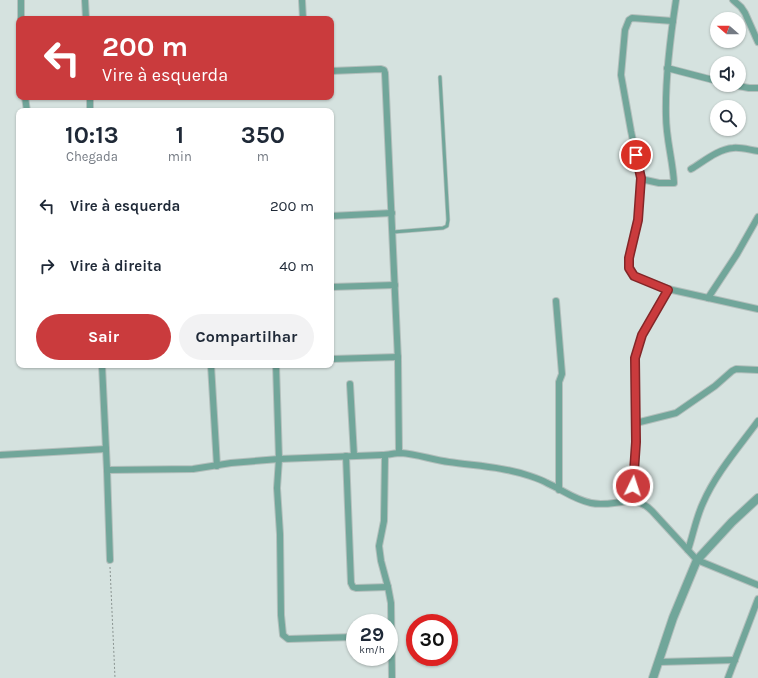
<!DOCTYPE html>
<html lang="pt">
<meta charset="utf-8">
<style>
:root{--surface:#fff;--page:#f2f2f3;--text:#1f2937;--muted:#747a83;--accent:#ca3b3d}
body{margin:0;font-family:Karla,sans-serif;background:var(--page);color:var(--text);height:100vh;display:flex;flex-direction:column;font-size:15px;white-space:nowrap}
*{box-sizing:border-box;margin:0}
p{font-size:13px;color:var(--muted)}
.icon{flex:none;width:22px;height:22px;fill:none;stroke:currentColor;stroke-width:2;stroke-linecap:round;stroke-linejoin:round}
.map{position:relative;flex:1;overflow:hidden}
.sheet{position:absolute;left:16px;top:108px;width:318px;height:260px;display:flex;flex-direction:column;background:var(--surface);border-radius:8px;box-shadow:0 1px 3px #0004}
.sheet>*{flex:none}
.top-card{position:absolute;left:16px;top:16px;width:318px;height:84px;border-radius:8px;box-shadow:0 1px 3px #0004;background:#ca3b3d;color:#fff;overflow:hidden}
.needle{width:26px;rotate:290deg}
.controls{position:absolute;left:710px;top:12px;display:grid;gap:8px}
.controls a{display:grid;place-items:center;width:36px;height:36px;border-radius:50%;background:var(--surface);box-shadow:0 1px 3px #0004;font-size:20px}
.speed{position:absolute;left:346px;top:614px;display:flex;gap:8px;font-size:20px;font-weight:700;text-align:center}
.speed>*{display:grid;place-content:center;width:52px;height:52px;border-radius:50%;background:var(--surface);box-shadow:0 1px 3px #0004;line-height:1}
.speed small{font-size:10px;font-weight:400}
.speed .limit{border:6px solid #d22;background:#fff;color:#111}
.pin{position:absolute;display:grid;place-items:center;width:34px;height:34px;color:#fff;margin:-17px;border:2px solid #fff;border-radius:50%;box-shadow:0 1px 4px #0007}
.me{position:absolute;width:44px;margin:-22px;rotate:4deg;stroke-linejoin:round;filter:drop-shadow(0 0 3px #0008)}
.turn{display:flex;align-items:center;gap:14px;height:84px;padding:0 20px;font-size:18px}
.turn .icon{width:52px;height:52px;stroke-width:2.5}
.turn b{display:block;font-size:28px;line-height:34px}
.eta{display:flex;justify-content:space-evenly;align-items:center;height:68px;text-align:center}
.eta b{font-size:24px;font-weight:700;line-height:28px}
.action{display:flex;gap:8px;margin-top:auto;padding:8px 20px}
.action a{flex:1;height:46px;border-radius:24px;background:var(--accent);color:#fff;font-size:16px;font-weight:700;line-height:46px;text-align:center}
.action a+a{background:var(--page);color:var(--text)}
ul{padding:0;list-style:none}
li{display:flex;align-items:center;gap:12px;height:60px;padding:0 20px}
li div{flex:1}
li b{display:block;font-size:15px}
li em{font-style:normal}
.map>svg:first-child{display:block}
</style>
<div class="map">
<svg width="758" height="678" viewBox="0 0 758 678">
<rect width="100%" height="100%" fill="#d5e2df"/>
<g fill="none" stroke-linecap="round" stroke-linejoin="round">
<!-- service casing -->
<g stroke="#b3bfbc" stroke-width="4.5">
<path id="service" d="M393,232l50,-4 4,-2 1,-6 -8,-143"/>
</g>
<!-- minor casing -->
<g stroke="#b3bfbc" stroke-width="8">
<g id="minor">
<path d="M21,0v19"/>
<path d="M85,0l1,19"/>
<path d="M302,0l1,19"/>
<path d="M733,0l8,7 4,6 13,29"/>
<path d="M673,21l-41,-3 -3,2 -4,10 -4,45 10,56 10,48 -3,41 -9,38v10l5,8 34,13 90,20"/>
<path d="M667,68l50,13"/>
<path d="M331,71l50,-2 3,1 1,3 13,287 1,93"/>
<path d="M733,85l16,3h9"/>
<path d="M25,97l2,14"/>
<path d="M90,97v14"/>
<path d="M691,169c12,-7 27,-20 42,-21 8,-1 17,2 25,3"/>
<path d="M641,179l18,4h15c-1,-22 -8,-44 -8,-67 -1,-39 4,-77 10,-116"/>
<path d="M331,216l61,-3"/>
<path d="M331,287l64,-2"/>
<path d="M708,298l29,-44 21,-37"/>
<path d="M556,301l6,73 -3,8v108"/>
<path d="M331,359l67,-2"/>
<path d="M102,365l5,105 3,90"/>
<path d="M211,365l6,101"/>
<path d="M276,365l3,94 -2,29 3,46 1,81 2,20 5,4 67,-2"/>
<path d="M350,384l4,72"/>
<path d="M636,423l40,-10 39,-27 17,-15 4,-2 22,1"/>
<path d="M0,455l106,-6"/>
<path d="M385,455l-1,66 -5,25 2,15 7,26 3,16 1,75"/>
<path d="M346,456l5,127 2,4 3,1 32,-1"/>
<path d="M107,470l86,-1 38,-6 48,-4 103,-4c6,0 13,-2 19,-2 16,1 32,7 48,9 27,4 55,5 81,14 6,2 12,4 17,7 16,7 26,16 44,20 23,5 43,-11 61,8l45,49 61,25"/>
<path d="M632,501l4,-58 -1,-85 7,-23 26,-46"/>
<path d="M688,550c5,-15 8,-32 15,-47 13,-30 36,-56 55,-82"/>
<path d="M659,662l76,-2"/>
<path d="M728,678l30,-79"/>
</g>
</g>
<!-- tertiary casing -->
<g stroke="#b3bfbc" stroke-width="10">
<path id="tertiary" d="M653,678l20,-60 24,-58 35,-38 26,-24"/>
</g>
<!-- path -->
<path stroke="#8a9491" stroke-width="1" stroke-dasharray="2 2" stroke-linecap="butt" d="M110,567l5,111"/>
<!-- service -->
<use href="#service" stroke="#71a69a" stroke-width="3"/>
<!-- minor -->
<use href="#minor" stroke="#71a69a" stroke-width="6"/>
<!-- tertiary -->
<use href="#tertiary" stroke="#71a69a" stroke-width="8"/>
</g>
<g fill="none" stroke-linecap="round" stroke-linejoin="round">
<!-- route casing -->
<g stroke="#832628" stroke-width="10">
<path id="route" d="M633,486l3,-44 -1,-84 7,-23 26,-45 -34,-14 -5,-8v-10l9,-38 3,-42 -5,-23"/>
</g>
<!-- route -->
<use href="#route" stroke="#ca3b3d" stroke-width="7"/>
</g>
</svg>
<div class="controls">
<a><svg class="needle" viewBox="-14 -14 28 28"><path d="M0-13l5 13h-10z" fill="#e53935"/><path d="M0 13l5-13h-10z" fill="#747a83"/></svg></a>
<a><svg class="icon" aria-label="sound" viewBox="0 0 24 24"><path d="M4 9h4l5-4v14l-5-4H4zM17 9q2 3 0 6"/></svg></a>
<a><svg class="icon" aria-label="search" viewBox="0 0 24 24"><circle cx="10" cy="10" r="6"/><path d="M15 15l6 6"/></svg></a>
</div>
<div class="speed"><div>29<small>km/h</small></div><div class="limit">30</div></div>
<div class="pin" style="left:636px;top:155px;background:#d93025"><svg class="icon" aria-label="arrive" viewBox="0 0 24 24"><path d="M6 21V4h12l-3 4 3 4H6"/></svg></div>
<svg class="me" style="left:633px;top:486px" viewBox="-20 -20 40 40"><circle r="17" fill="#ca3b3d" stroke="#fff" stroke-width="3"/><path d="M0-11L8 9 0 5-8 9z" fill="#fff"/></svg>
<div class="top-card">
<div class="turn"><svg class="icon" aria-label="left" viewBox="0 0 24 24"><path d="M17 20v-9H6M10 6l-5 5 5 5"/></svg><div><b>200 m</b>Vire à esquerda</div></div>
</div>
<section class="sheet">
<div class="eta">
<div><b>10:13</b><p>Chegada</p></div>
<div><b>1</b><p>min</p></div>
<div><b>350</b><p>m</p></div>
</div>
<ul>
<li><svg class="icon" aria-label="left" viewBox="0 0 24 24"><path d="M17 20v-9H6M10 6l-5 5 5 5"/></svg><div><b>Vire à esquerda</b></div><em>200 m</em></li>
<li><svg class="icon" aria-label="right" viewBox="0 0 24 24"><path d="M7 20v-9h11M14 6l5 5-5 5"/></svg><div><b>Vire à direita</b></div><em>40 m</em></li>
</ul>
<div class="action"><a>Sair</a><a>Compartilhar</a></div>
</section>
</div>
